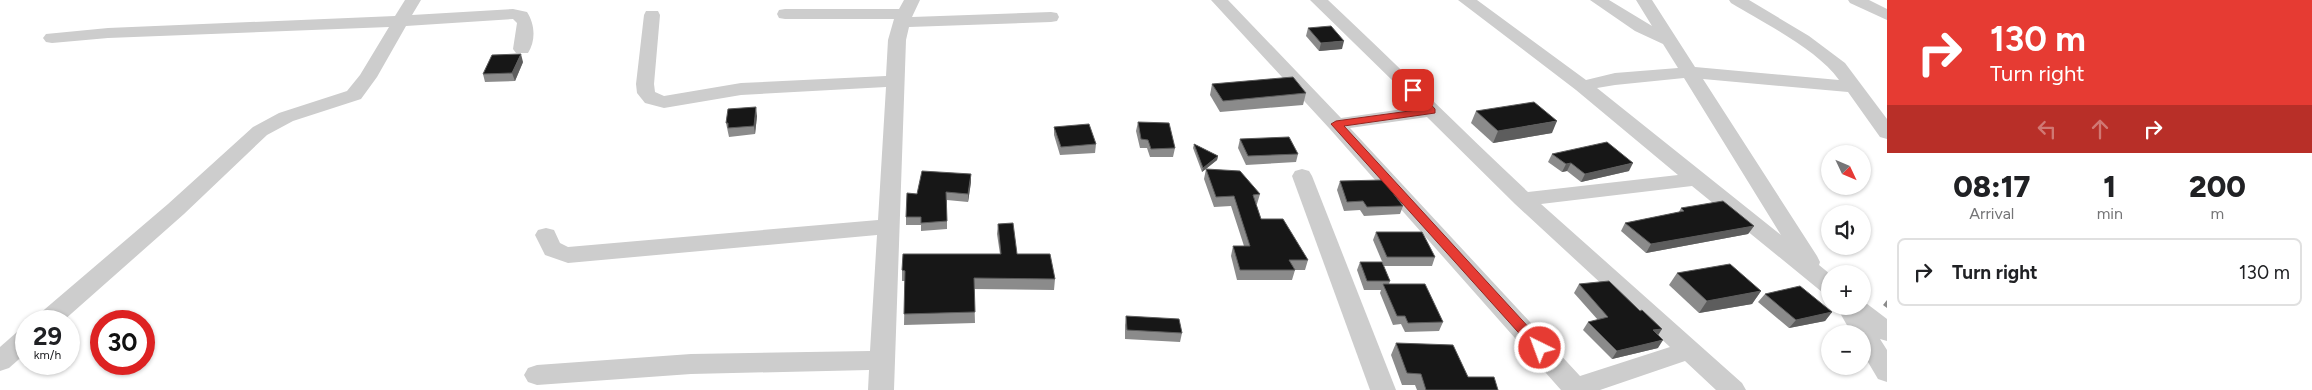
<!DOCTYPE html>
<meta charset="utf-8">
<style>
:root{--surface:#fff;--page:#f2f2f2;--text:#202124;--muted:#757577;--line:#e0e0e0}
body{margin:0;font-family:Figtree,sans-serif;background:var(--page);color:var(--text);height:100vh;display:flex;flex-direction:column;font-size:19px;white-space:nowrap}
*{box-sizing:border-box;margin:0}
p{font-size:16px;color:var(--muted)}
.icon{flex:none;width:28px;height:28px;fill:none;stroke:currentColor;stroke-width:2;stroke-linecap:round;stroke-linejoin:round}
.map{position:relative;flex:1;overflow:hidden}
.drawer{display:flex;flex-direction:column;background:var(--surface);width:425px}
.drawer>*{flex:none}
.guide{background:#e63b33;color:#fff;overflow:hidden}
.needle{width:32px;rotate:134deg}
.controls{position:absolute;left:1821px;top:145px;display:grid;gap:10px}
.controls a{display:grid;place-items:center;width:50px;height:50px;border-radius:50%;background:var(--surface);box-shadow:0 1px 4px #0004;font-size:25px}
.speed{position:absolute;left:15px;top:310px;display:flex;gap:10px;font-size:25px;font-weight:700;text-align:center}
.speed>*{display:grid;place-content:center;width:65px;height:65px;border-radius:50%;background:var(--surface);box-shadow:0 1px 4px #0004;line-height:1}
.speed small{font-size:12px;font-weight:400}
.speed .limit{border:8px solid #d22;background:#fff;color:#111}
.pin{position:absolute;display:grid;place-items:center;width:42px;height:42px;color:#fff;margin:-21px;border-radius:10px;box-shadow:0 2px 8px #0006}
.me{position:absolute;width:55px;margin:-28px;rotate:318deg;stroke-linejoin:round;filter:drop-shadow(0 0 4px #0008)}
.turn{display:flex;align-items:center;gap:18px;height:105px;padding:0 20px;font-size:22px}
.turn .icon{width:65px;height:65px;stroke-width:2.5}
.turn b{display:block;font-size:35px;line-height:42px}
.lanes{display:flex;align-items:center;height:48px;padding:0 20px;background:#0003;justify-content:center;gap:25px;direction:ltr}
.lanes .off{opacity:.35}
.eta{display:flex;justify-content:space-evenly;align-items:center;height:85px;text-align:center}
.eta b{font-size:30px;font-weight:800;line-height:35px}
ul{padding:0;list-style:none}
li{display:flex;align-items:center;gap:15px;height:68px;margin:0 10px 8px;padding:0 10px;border:2px solid var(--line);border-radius:8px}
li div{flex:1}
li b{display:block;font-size:19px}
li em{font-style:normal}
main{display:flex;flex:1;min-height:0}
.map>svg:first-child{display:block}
</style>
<main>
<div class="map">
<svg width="1887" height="390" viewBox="0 0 1887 390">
<rect width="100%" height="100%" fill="#fff"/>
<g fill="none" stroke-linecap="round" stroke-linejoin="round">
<!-- minor -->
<g fill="#cdcdcd" fill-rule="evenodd">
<path d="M405,0h16l-9,15 101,-6 14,3c8,12 9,29 1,41h-12l-3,-4 4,-26 -4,-4 -107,7 -29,51 -16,22 -68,22 -26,14 -83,79 -121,107h-28l3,-6 130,-111 85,-77 26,-14 68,-22 13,-16 29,-48 -281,11 -56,5 -6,-1 -3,-4 3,-4 62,-6 287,-12z"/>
<path d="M904,0h16l-8,17 139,-5 6,1 2,4 -2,4 -6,1 -142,5 -3,13 -12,350h-26l1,-20 -178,4 -154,11 -9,-3 -4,-7 4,-7 9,-3 154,-11 179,-3 7,-116 -309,28 -23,-8 -10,-20 3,-5 8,-2 8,2 6,13 8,4 310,-27 8,-133 -145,8 -77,13 -19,-5 -8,-10 -1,-9 8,-69 2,-4h12l2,4 -6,69 1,8 9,4 77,-13 145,-7 2,-36 6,-21h-109l-6,-1 -2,-4 2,-4 6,-1h114z"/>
<path d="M1211,0h17l113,118 76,-11 -21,-23 -86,-84h18c67,63 132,128 200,192l150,-17 -102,-85 -118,-90h19l109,80 29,-7 63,-5 -15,-24 -28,-13 -45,-31h19l43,26 -16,-26h16l43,67 144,13c-21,-30 -75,-57 -108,-77l-2,-3h20l60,36 36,27 42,56v20l-7,-2 -32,-45 -145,-13 114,177 3,6 -1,3 11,9v20l-8,-2 -130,-106 -151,18 201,179 4,7h-30l-31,-29 -85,29h-39l-232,-262zM1684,78l97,157 -184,-147 18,-3zM1427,117l88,87 155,143 -90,29 -230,-248z"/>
<path d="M1848,0h21l18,9v11l-37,-17z"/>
<path d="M1302,169l7,2 3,5 84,214h-26l-78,-214 3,-5z"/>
<path d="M1862,300l25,19v22l-7,-2 7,11v32l-9,-3 -16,-27v-18h-10l-16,-28h26z"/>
<path d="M26,330v23l-17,15 -9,3v-24l17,-15z"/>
</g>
</g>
<!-- wall -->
<g fill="#8b8b8b">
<path d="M1308,28l34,21 -23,2 -13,-15z"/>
<path d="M523,62l-8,19 -30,1 -2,-8z"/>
<path d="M1212,84l94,9 -3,12 -83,7 -10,-17z"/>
<path d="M1476,111l76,22 -59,10 -22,-20z"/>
<path d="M757,116l-2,18 -26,3 -3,-14z"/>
<path d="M1138,122l37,26 -2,9h-23l-3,-9h-7l-4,-17z"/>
<path d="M1054,127l42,17 -1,9 -35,2 -6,-20z"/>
<path d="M1240,139l58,15 -2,8 -50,3 -8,-17z"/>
<path d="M1194,144l24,12 -1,4 -15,12 -9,-24z"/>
<path d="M1552,154l77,17 -48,11 -14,-11 -5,1 -14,-10z"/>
<path d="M1206,169l54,25 -3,10h-1l5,15 47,41 -3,10h-10l-3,10h-55l-6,-24 2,-10h11l-13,-40 -17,1 -10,-28z"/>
<path d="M971,174v8l-3,20 -21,-2v29l-26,2v-6h-15v-8l11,-23z"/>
<path d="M1340,181l63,25 -3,8 -36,2 -4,-6 -16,1 -7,-21z"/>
<path d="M1681,208l73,18 -6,8 -102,19 -25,-22 4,-8 54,-11z"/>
<path d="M998,224l19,30 38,25 -1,11 -80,-1 1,34 -71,2 1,-44h-3v-11l98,-16 -3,-20z"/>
<path d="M1376,232l59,25 -3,9h-48l-11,-26z"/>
<path d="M1360,262l30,19 -1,3 54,38 -4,9 -34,1 -4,-8 -8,1 -13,-32 1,-3h-17l-7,-20z"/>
<path d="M1677,273l84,18 -9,13 -53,9 -30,-28z"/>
<path d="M1579,284l79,51v13l-46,11 -29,-29 5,-8 10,-2 -24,-27z"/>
<path d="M1765,294l67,18 -7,9 -36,7 -31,-26z"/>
<path d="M1887,300v8l-4,-3z"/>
<path d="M1126,316l56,17 -2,9 -55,-3v-14z"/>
<path d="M1396,343l72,34 30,13h-81l-2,-5h-13l-11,-30z"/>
</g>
<!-- shaded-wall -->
<g fill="#5d5d5d">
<path d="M1344,41l-2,8 -23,2 2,-8z"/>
<path d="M521,54l2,8 -8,19 -3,-8z"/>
<path d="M756,107l1,9 -2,18 -1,-8z"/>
<path d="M1557,121l-5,12 -59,10 5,-12z"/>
<path d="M1218,156l-1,4 -15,12 1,-4z"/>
<path d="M1571,163l-4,8 -5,1 4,-8z"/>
<path d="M1633,163l-4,8 -48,11 4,-8z"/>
<path d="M971,174v8l-3,20v-8z"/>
<path d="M1754,226l-6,8 -102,19 5,-9z"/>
<path d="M1761,291l-9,13 -53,9 8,-12z"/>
<path d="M1832,312l-7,9 -36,7 7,-8z"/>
<path d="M1662,329l-5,8 -4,-7z"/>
<path d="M1663,340l-5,8 -46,11 5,-8z"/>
</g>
<!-- building -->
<g fill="#171717" stroke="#5d5d5d">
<path d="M1331,26l13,15 -23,2 -13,-15z"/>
<path d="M521,54l-9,19 -29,1 9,-19z"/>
<path d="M1293,77l13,16 -83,8 -11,-17z"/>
<path d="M1534,102l23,19 -59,10 -22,-20z"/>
<path d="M756,107l-2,19 -26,2v-5h-2l2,-14z"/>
<path d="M1138,122l31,1 6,25 -24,1 -3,-9 -7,-1z"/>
<path d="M1089,124l7,20 -35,3 -7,-20z"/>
<path d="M1289,137l9,17 -50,2 -8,-17z"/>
<path d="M1607,142l26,21 -48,11 -14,-11 -5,1 -14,-10z"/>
<path d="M1194,144l24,12 -15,12z"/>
<path d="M1206,169l34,2 20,23 -7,1 8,24h22l25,41h-19l6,10h-55l-7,-24h17l-16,-50 -18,1z"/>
<path d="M922,171l49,3 -3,20 -22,-2 1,29 -26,2v-6h-15l1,-24 10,1z"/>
<path d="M1383,180l20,26 -36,1 -4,-6 -16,1 -7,-21z"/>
<path d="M1723,201l31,25 -103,18 -26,-21 59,-12 -3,-3z"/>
<path d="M1013,223l4,31h33l5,25 -81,-1 1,34 -71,2 1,-43 -3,-1 1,-16h98l-3,-30z"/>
<path d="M1376,232h46l13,25h-48z"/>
<path d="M1360,262h22l8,19h-23z"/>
<path d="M1730,264l31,27 -54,10 -30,-28z"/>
<path d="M1609,281l31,30 2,-1 20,19 -9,1 10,10 -46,11 -29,-29 20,-5 -29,-33z"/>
<path d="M1383,284h42l18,38 -35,1 -3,-7h-8z"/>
<path d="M1800,286l32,26 -36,8 -31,-26z"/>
<path d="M1126,316l53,3 3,14 -55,-3z"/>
<path d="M1396,343l57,2 15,32h26l4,13h-72l-5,-16 -14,-1z"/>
</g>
<!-- route -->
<path fill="#e63b33" stroke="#962621" d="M1413,87l3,1 19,21v4l-91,13 200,218 2,4 -2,3h-9l-204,-227 5,-3 88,-12 -16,-19z"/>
</svg>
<div class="controls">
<a><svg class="needle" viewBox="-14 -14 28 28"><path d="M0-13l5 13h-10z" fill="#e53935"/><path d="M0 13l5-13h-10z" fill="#757577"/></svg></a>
<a><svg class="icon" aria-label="sound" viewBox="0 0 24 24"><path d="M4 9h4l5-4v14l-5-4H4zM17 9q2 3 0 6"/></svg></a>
<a>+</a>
<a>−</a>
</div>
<div class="speed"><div>29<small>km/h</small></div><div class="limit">30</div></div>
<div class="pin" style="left:1413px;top:90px;background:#d93025"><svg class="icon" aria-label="arrive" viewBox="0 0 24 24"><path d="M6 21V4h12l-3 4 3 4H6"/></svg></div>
<svg class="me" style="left:1540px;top:348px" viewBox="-20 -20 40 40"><circle r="17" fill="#e63b33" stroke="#fff" stroke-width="3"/><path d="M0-11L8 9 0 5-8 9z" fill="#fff"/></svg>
</div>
<section class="drawer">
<div class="guide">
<div class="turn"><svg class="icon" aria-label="right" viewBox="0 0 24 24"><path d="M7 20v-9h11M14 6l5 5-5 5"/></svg><div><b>130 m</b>Turn right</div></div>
<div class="lanes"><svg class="icon off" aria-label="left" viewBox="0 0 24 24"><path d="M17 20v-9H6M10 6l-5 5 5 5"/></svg><svg class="icon off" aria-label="ahead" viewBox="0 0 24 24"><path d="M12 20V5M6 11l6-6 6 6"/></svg><svg class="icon" aria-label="right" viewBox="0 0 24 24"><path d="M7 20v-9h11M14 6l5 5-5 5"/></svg></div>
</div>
<div class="eta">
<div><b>08:17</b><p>Arrival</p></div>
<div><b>1</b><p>min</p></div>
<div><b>200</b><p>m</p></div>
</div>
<ul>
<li><svg class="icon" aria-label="right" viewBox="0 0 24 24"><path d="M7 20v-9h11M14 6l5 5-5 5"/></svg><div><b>Turn right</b></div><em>130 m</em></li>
</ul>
</section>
</main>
